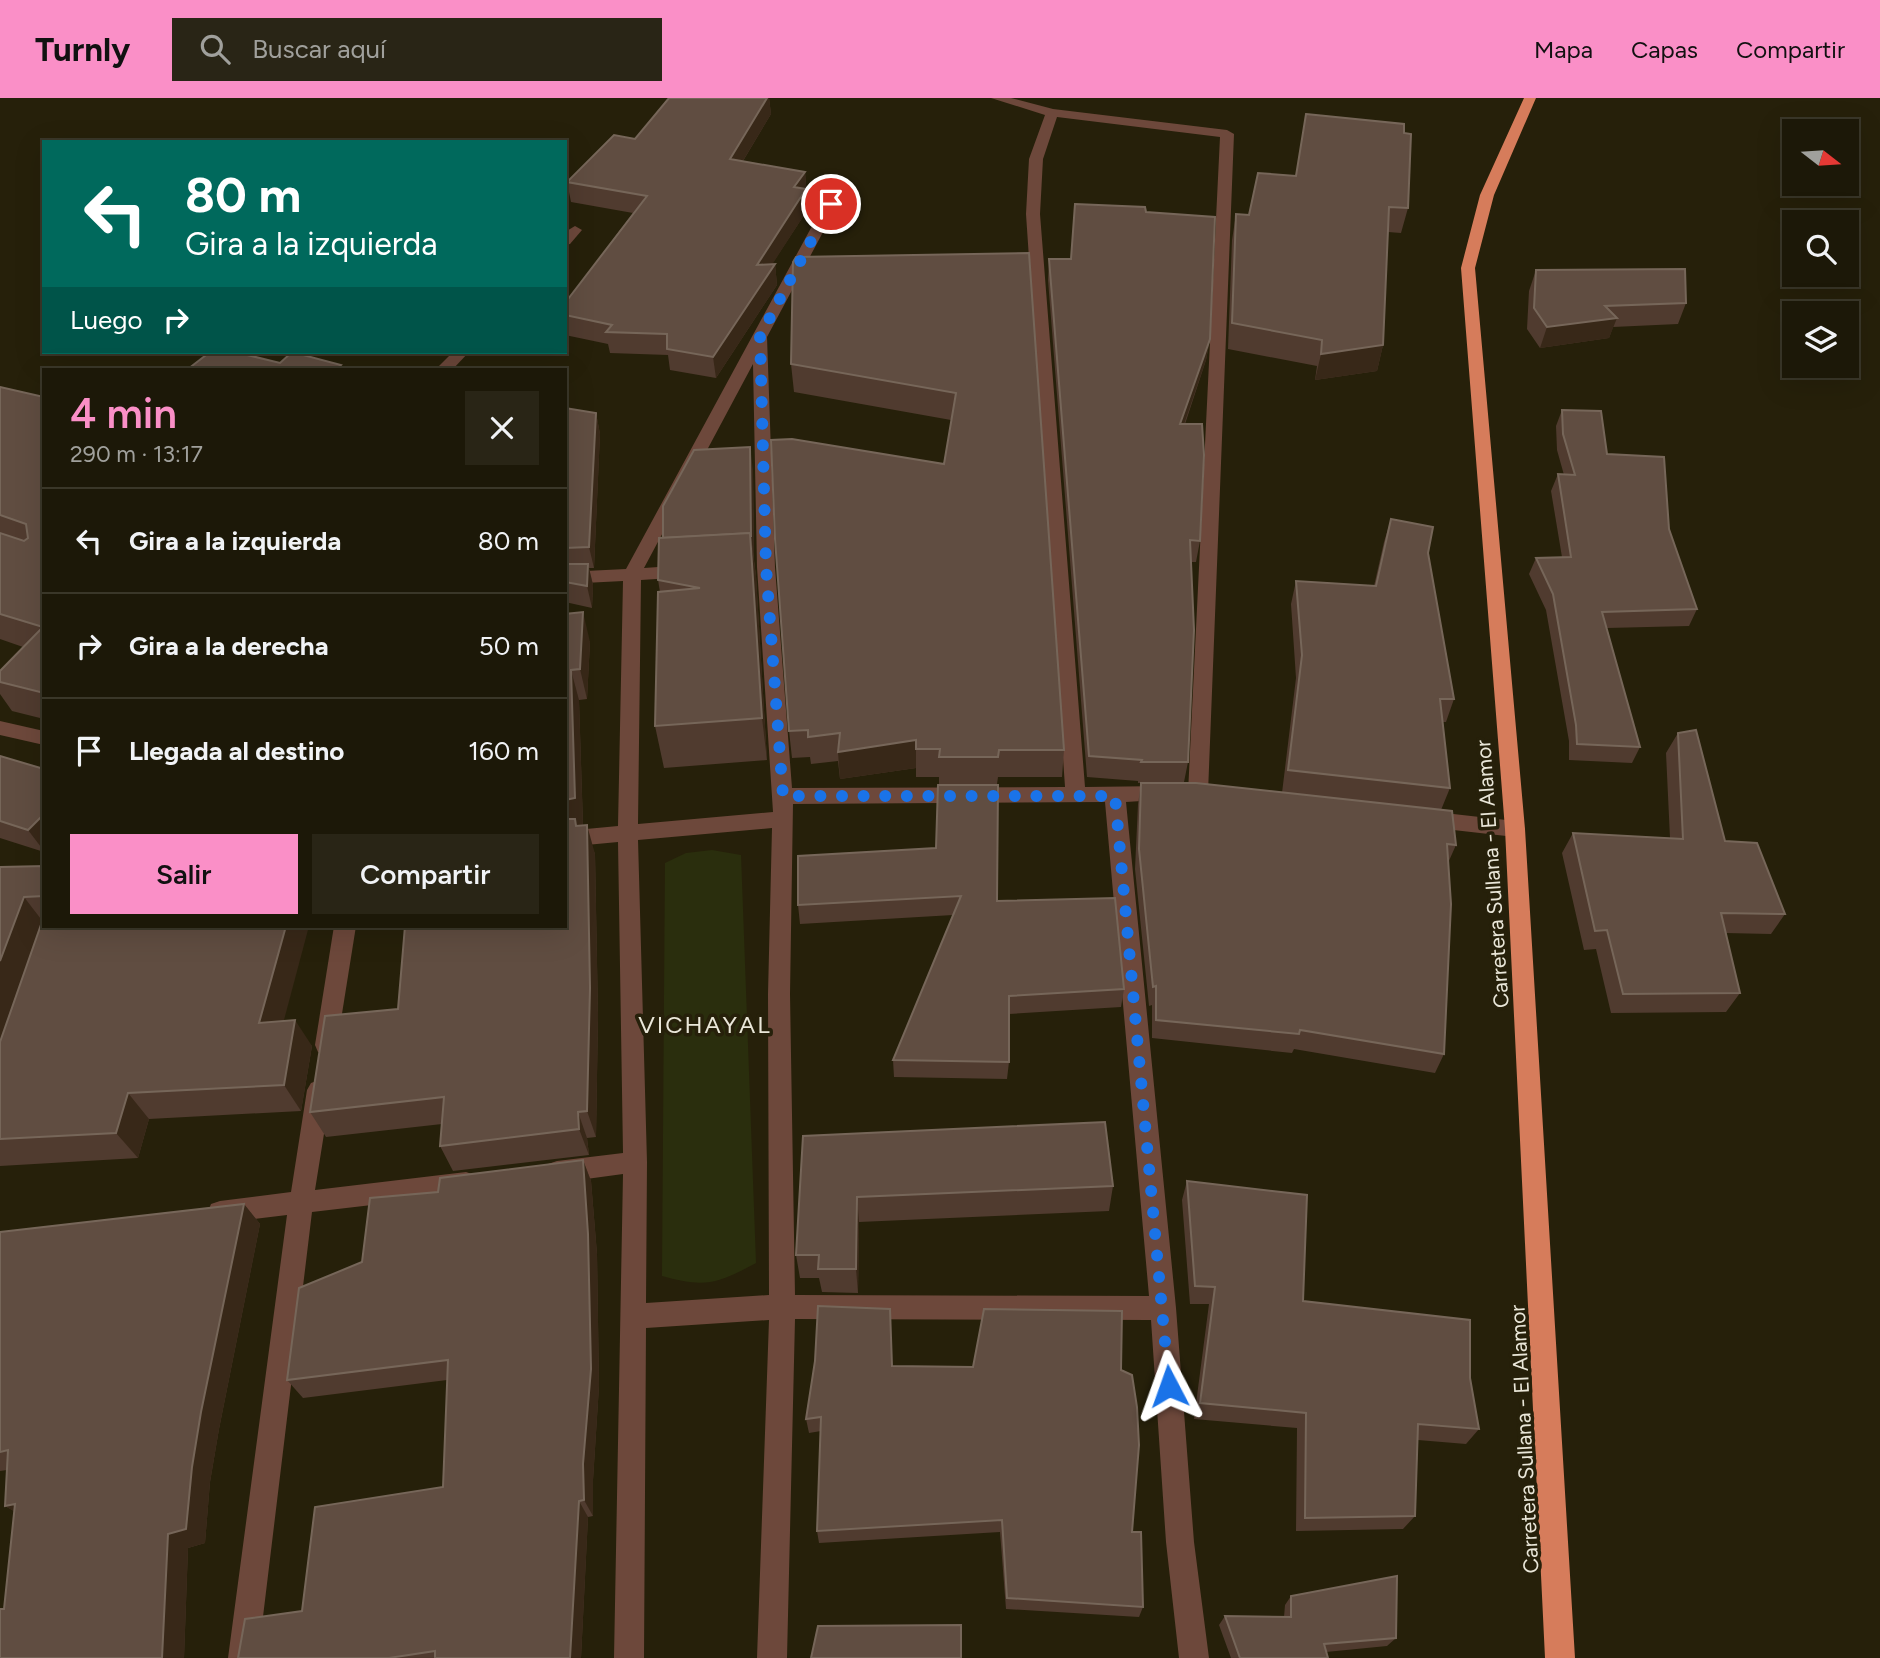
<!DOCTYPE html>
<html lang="es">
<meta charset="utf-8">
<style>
:root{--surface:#1c1808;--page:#292516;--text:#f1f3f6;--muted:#a0a09c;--line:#3a3729;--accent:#fa8fc7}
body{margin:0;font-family:Figtree,sans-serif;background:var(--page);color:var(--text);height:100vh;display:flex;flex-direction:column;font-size:26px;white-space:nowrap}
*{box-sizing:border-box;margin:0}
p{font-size:23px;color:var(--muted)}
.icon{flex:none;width:38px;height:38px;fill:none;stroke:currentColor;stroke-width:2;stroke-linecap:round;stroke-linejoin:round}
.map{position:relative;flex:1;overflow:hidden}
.drawer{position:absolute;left:42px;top:270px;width:525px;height:560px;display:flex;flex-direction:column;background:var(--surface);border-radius:0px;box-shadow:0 7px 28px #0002,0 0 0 2px var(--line)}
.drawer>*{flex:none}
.banner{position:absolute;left:42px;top:42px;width:525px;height:214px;border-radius:0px;box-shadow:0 7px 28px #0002,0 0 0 2px var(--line);background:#00695c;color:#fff;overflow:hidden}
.needle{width:46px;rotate:107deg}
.controls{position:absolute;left:1782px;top:21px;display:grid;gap:14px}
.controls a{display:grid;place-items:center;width:77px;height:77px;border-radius:0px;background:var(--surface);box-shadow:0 7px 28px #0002,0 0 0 2px var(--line);font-size:35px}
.pin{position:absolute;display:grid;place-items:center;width:60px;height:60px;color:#fff;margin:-30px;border:4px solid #fff;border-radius:50%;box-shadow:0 2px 7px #0007}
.me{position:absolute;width:77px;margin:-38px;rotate:356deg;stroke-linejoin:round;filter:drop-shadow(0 0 5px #0008)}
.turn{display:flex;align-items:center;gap:24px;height:147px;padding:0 28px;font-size:32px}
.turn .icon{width:91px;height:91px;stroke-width:2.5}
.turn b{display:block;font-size:49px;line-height:60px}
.then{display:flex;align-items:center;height:66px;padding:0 28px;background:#0003;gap:14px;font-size:26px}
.round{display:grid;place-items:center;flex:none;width:74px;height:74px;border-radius:0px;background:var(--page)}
.headline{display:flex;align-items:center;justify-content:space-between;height:119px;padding:0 28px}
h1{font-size:42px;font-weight:600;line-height:52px;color:var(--accent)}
.button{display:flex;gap:14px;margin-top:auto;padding:14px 28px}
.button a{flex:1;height:80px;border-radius:0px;background:var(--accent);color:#111;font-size:28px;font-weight:600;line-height:80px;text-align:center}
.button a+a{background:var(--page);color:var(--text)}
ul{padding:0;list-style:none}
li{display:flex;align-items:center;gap:21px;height:105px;padding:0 28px;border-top:2px solid var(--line)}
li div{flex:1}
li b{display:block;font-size:26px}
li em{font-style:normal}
header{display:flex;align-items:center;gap:42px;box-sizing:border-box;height:98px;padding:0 35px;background:var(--accent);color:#111}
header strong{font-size:33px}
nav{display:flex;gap:38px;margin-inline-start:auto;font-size:24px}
.search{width:490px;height:63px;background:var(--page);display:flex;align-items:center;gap:18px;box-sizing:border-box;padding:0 24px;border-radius:0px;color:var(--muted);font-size:26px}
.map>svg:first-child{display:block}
</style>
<header>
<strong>Turnly</strong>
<div class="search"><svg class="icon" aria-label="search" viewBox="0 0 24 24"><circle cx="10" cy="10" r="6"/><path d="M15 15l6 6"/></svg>Buscar aquí</div>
<nav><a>Mapa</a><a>Capas</a><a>Compartir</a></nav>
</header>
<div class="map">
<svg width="1880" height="1560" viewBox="0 0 1880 1560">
<rect width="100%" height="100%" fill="#26200a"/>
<!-- green -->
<path fill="#2a2e0d" d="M712,752l29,5 15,408c-39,21 -51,25 -94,13l3,-413 21,-10z"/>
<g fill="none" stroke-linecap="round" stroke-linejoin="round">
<!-- street -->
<g fill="#6d483b" fill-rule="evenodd">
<path d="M991,0h20l42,11 174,21 7,4 -26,659 -3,5 -7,3 -7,-3 -3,-5 32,-656 -163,-20 -14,42 -3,55 45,573 80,-1 7,3 3,5 -3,5 -46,3 50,506 18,234 15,116h-30l-13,-116 -15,-222 -356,-1 -8,339h-30l12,-338 -123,8 -2,330h-30l9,-484 -66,9 -9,-3 -3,-8 3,-8 9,-3 66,-8 -5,-311 -53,5v-16l53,-5 5,-245 -58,3v-12l61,-3 198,-365 7,-4 5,1 2,3 -71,133 8,230 17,221 273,-1 -39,-573 3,-55 16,-44zM753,266l4,203 16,245 -135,12 3,-244 46,-3 9,-6 -9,-6 -43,3zM1105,704l44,494 -354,-1 -5,-301 3,-190zM772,730l-4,166 1,301 -123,8 1,-141 -9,-322z"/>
<path d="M575,128l7,4 -12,14 -5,1v-13z"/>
<path d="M453,254h16l-16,17h-17z"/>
<path d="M0,623l44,10v14l-44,-10z"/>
<path d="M1427,713l88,10 7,2 3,6 -3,6 -7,2 -88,-10 -7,-2 -3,-6 3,-6z"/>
<path d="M334,828h22l-19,119 -3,7 -8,3 -8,-3 -3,-7z"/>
<path d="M319,982l8,3 4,7 -16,100 151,-18 9,3 3,8 -3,8 -9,3 -154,18 -54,446h-30l59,-443 -67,8 -9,-3 -3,-8 3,-8 9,-3 71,-9 16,-102 4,-7z"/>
</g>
<!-- highway -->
<path fill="#d67c5b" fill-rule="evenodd" d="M1524,0h12l-42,97 -19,73 50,561 50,829h-30l-40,-829 -44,-561 19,-73z"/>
</g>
<!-- wall -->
<g fill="#503b2f">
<path d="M669,0h100l2,16 -28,47 62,11 3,37 -36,55h3l2,21 -61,93 -46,-8 -2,-15 -58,-2 -2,-9 -43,-9v-32l68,-90 -62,-11 -4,-20 68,-43z"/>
<path d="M1306,16l98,19 4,75 -7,25 -13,-1 -5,113 -6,26 -62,9 2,-14 -89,-17 4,-109 4,-26 13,1 47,-39z"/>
<path d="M1146,114l64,127 -4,21 -21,64 15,117 -4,21h-5l-3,200 -4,20 -46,1v-2l-51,-4 -39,-497 1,-21h22z"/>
<path d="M1029,155l35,497 -2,27h-64l-1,7h-58v-7h-23v-9l-76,11 -2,-18 -27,3 -1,-7 -18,1 -3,-27 155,-267 7,-44 -157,-28 -3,-28z"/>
<path d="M1536,172l150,33 -8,21 -65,3 -4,11 -69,10 -13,-19 2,-38z"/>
<path d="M0,289l44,10v322l-32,-8 -12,-17v-23l23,-24 -23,-8z"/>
<path d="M565,310l31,5 4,21 -6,134h-5l4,17 -1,23 -27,-6z"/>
<path d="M1562,312l45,44 62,75 28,80 -8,17 -82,2 33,119 -8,16 -63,-3v-19l-23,-131 -17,-36 7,-16 26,-1 -11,-66 7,-17 6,1 -7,-25 -1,-24z"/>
<path d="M753,372l1,90 2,16 11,184 -103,8 -9,-42 5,-134 -2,-12z"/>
<path d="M1391,421l37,34 26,146 -8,23h-3l7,66 -9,22 15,35 -8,18 -4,191 -9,19 -141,-24 -2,4 -140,-15v-33l-3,1 -14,-137 3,-65 3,-21 141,10 14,-115 -5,-74 5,-23 78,5 10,-44z"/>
<path d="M565,516l25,28 -3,57 -8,1 4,125 12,29 3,162 -2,121 -9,1 2,17 -136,16 -13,-25 2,-22 -116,13 -16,-25 88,-103 167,-83z"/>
<path d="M1678,635l47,108 60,73 -14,20 -46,-1 15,60 -14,19 -115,1 -15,-64 -12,1 -22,-97 11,-20 97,5 -4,-85z"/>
<path d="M0,658l44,13v83l-44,-14z"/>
<path d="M798,758l199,45 127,88 -3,18 -112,7v48l-2,17 -113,-2 -1,-17 60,-145 -153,9 -2,-19z"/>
<path d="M44,768v60l240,95 28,25 -11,65 -152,8 -11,39 -138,8v-299z"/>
<path d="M803,1038l310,50 -4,25 -250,11 -1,71 -36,-1 -3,-14h-19l-4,-23z"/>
<path d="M583,1062l8,21 6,73 2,132 -6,94v36l-5,1 -7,141h-343l64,-47 141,-124 4,-107 -144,18 -16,-18 75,-118 76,-70z"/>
<path d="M1187,1083l116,120 167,77 9,51 -13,15 -48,-4 -3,76 -12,13 -107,2 1,-103 -103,-9 15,-115h-19l-8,-104z"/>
<path d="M244,1106l16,20 -41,205 -9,53 -5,61 -17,5 -4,110h-184l14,-147 -9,-5 2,-36 -7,1v-239z"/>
<path d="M892,1268l229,4 11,162 11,75 -4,10 -133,-8 -6,-77 -181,11 -2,-12 4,-100 -12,2 -3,-14z"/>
<path d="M1291,1498l105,42 -9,8 -61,6 2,6h-97l-12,-33 6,-9 59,1 1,-12z"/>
</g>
<!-- shaded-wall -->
<g fill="#382818">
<path d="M767,0h2l2,16 -39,65 -2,-20z"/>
<path d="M805,74l3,37 -49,76 -2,-20 37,-78z"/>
<path d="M775,166l2,21 -61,93 -3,-21z"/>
<path d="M1617,220l-8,20 -69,10 7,-21z"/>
<path d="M1210,241l-4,21 -29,85 3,-21z"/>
<path d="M1383,247l-6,26 -62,9 6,-26z"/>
<path d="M596,315l4,21 -6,134 -5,-21z"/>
<path d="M750,349l3,23 1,90 -3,-24z"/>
<path d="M750,435l6,43 11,184 -5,-42z"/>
<path d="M588,466l5,21 -1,23 -5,-22z"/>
<path d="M583,514l7,30 -3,57 -7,-30z"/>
<path d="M571,572l8,30 4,127 -18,3v-30z"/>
<path d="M916,642v28l-76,11 -2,-27z"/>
<path d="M44,716v37l-16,-21z"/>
<path d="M587,727l8,29 3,162 -2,121 -9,-26z"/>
<path d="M24,799l20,26 -44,133v-95z"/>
<path d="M286,828h23l-33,124 -17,-27z"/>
<path d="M295,922l17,26 -11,65 -17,-26z"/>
<path d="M128,995l21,26 -11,39 -22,-25z"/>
<path d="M578,1014l9,26 2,17 -10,-26z"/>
<path d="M583,1062l8,21 6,73 2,132 -6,94v36l-9,-16z"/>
<path d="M857,1099l2,25 -1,71 -2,-24z"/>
<path d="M244,1106l16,20 -41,205 -9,53 -5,61 -17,5 -4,110h-22l6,-124 33,-122z"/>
<path d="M579,1403l9,16 -7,141h-11z"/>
<path d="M15,1406l14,16 -24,-14z"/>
</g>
<!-- building -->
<g fill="#604d41" stroke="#766659" stroke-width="2">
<path d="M669,0h98l-37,61 75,13 -11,15 12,2 -49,76 18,-1 -62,93 -46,-8v-15l-61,-2 6,-7 -47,-10v-12l82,-107 -80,-14 47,-47 21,4z"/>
<path d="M1306,16l98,10v9l7,1 -3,74 -19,-1 -6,138 -62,9 1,-14 -90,-17 4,-109 13,1 9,-42 38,3z"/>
<path d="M1075,106l70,3 1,5 69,5 -5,122 -30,85h22l2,31 -4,86 -10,-1 4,90 -6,132h-47l1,-2 -53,-4 -40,-497h22z"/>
<path d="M1029,155l35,497h-65l-1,7h-59l1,-8h-24v-9l-78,12 2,-19 -32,4v-7l-19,1 -14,-192 -4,-99 21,-1 152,25 12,-71 -165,-29 2,-102 3,-5z"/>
<path d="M1685,171l1,34 -81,3 12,12 -70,9 -13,-19 2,-38z"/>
<path d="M210,254h25l45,11 12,-11 49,13 -4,4h-149z"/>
<path d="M0,289l44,10v296l-44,-11v-11l43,-44 -43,-13v-81l24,8 4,-3 -2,-14 -26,-9z"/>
<path d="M565,310l31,5 -7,134 -24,1z"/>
<path d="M1562,312l39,1 6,43 57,3 5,72 28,80 -95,3 38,135 -63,-3 -1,-19 -23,-131 -17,-36 35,-1 -13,-83 17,1 -12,-41z"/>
<path d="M750,349l1,89h-1v-3l-87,5v-32l31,-56z"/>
<path d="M1391,421l42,8 -5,26 26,146h-14l10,89 -162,-18 14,-115 -6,-74 80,5z"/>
<path d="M750,435l12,185 -107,8 3,-134 42,-4 -42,-8 1,-42z"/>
<path d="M565,466h23l-1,22 -22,-4z"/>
<path d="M583,514l-3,57 -9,1 4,128 -10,2v-186z"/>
<path d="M1696,632l29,111 32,2 28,71 -64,-1 19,80 -117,1 -16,-64 -12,1 -22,-98 110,6 -5,-106z"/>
<path d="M0,658l44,13v45l-16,16 -28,-9z"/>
<path d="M1141,685h55l256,28 4,34 -9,-1 4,60 -7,150 -144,-24 -1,4 -143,-14v-34l-3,1 -14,-138z"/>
<path d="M938,687h60l-1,116 118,-3 9,91 -115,7v66l-116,-2 68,-164 -163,9v-49l138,-8z"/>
<path d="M565,721h10l1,7 11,-1 3,163 -3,123 -9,1 1,17 -139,17 4,-49 -134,15 15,-96 73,-7 7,-83h160z"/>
<path d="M44,768v30l-20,1 -24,64v-94z"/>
<path d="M44,818v10h242l-27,97 36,-3 -11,65 -156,8 -12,40 -116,6v-97z"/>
<path d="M1105,1024l8,64 -256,11 -1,72h-38l1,-14h-23l7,-119z"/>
<path d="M583,1062l5,74 3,135 -8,95 1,36 -5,1 -9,157h-135v-7l-46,7h-151l7,-39 57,-8 13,-104 128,-20 5,-127 -161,20 12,-92 63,-26 8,-64 68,-6 2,-14z"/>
<path d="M1187,1083l120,14 -4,106 167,19v58l9,51 -61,-5 -3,92 -110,2 1,-105 -106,-10 15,-116 -20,-1z"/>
<path d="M244,1106l-43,208 -9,55 -6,62 -18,5 -6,124h-162v-49h4l11,-105 -10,2 3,-56 -8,2v-220z"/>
<path d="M818,1208l72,3 2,57 81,1 11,-58 138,2 -1,59 11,5 5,32 2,38 -7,87h9l2,75 -136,-9 -5,-78 -185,11 4,-114 -15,2 9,-58z"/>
<path d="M1397,1478l-1,62 -72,6 4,14h-88l-15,-42 66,1v-21z"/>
<path d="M961,1527v33h-150l7,-32z"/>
</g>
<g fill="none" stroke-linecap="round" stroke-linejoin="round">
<!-- route -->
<path stroke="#1a73e8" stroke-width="12" stroke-dasharray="0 21.6" d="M831,106l-71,132 6,231 17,229h332l54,590"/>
</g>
<g text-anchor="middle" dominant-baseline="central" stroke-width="7" stroke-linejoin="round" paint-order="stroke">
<!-- street labels -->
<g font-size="21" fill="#eae7d9" stroke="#26200a">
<text transform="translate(1492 776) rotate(-94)">Carretera Sullana - El Alamor</text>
<text transform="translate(1524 1341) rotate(-93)">Carretera Sullana - El Alamor</text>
</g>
<!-- quarter labels -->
<g font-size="24" letter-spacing="2" fill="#eae7d9" stroke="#26200a">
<text x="705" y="926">VICHAYAL</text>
</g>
</g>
</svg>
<div class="controls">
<a><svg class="needle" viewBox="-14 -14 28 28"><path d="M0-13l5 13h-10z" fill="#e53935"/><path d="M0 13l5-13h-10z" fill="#a0a09c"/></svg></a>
<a><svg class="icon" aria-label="search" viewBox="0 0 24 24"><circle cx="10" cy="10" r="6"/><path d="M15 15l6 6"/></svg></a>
<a><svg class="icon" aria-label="layers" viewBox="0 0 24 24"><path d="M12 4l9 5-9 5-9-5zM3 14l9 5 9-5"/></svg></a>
</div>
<div class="pin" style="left:831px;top:106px;background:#d93025"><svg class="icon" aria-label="arrive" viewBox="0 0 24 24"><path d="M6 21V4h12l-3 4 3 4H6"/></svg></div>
<svg class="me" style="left:1169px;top:1288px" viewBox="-20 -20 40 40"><path d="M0-17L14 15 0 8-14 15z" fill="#1a73e8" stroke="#fff" stroke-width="4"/></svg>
<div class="banner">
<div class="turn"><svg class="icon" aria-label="left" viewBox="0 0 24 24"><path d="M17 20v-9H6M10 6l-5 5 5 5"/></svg><div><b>80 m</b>Gira a la izquierda</div></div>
<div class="then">Luego<svg class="icon" aria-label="right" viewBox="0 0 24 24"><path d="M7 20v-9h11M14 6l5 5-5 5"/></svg></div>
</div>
<section class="drawer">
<div class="headline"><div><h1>4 min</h1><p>290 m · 13:17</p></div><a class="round"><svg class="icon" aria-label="close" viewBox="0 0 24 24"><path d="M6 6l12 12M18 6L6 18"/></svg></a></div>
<ul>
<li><svg class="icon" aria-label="left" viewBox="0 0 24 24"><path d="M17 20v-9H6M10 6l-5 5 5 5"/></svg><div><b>Gira a la izquierda</b></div><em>80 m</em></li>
<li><svg class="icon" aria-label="right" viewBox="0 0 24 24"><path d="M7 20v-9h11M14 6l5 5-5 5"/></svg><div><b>Gira a la derecha</b></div><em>50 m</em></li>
<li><svg class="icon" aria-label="arrive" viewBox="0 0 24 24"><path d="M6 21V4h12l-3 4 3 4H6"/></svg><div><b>Llegada al destino</b></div><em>160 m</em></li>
</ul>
<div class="button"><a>Salir</a><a>Compartir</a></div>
</section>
</div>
